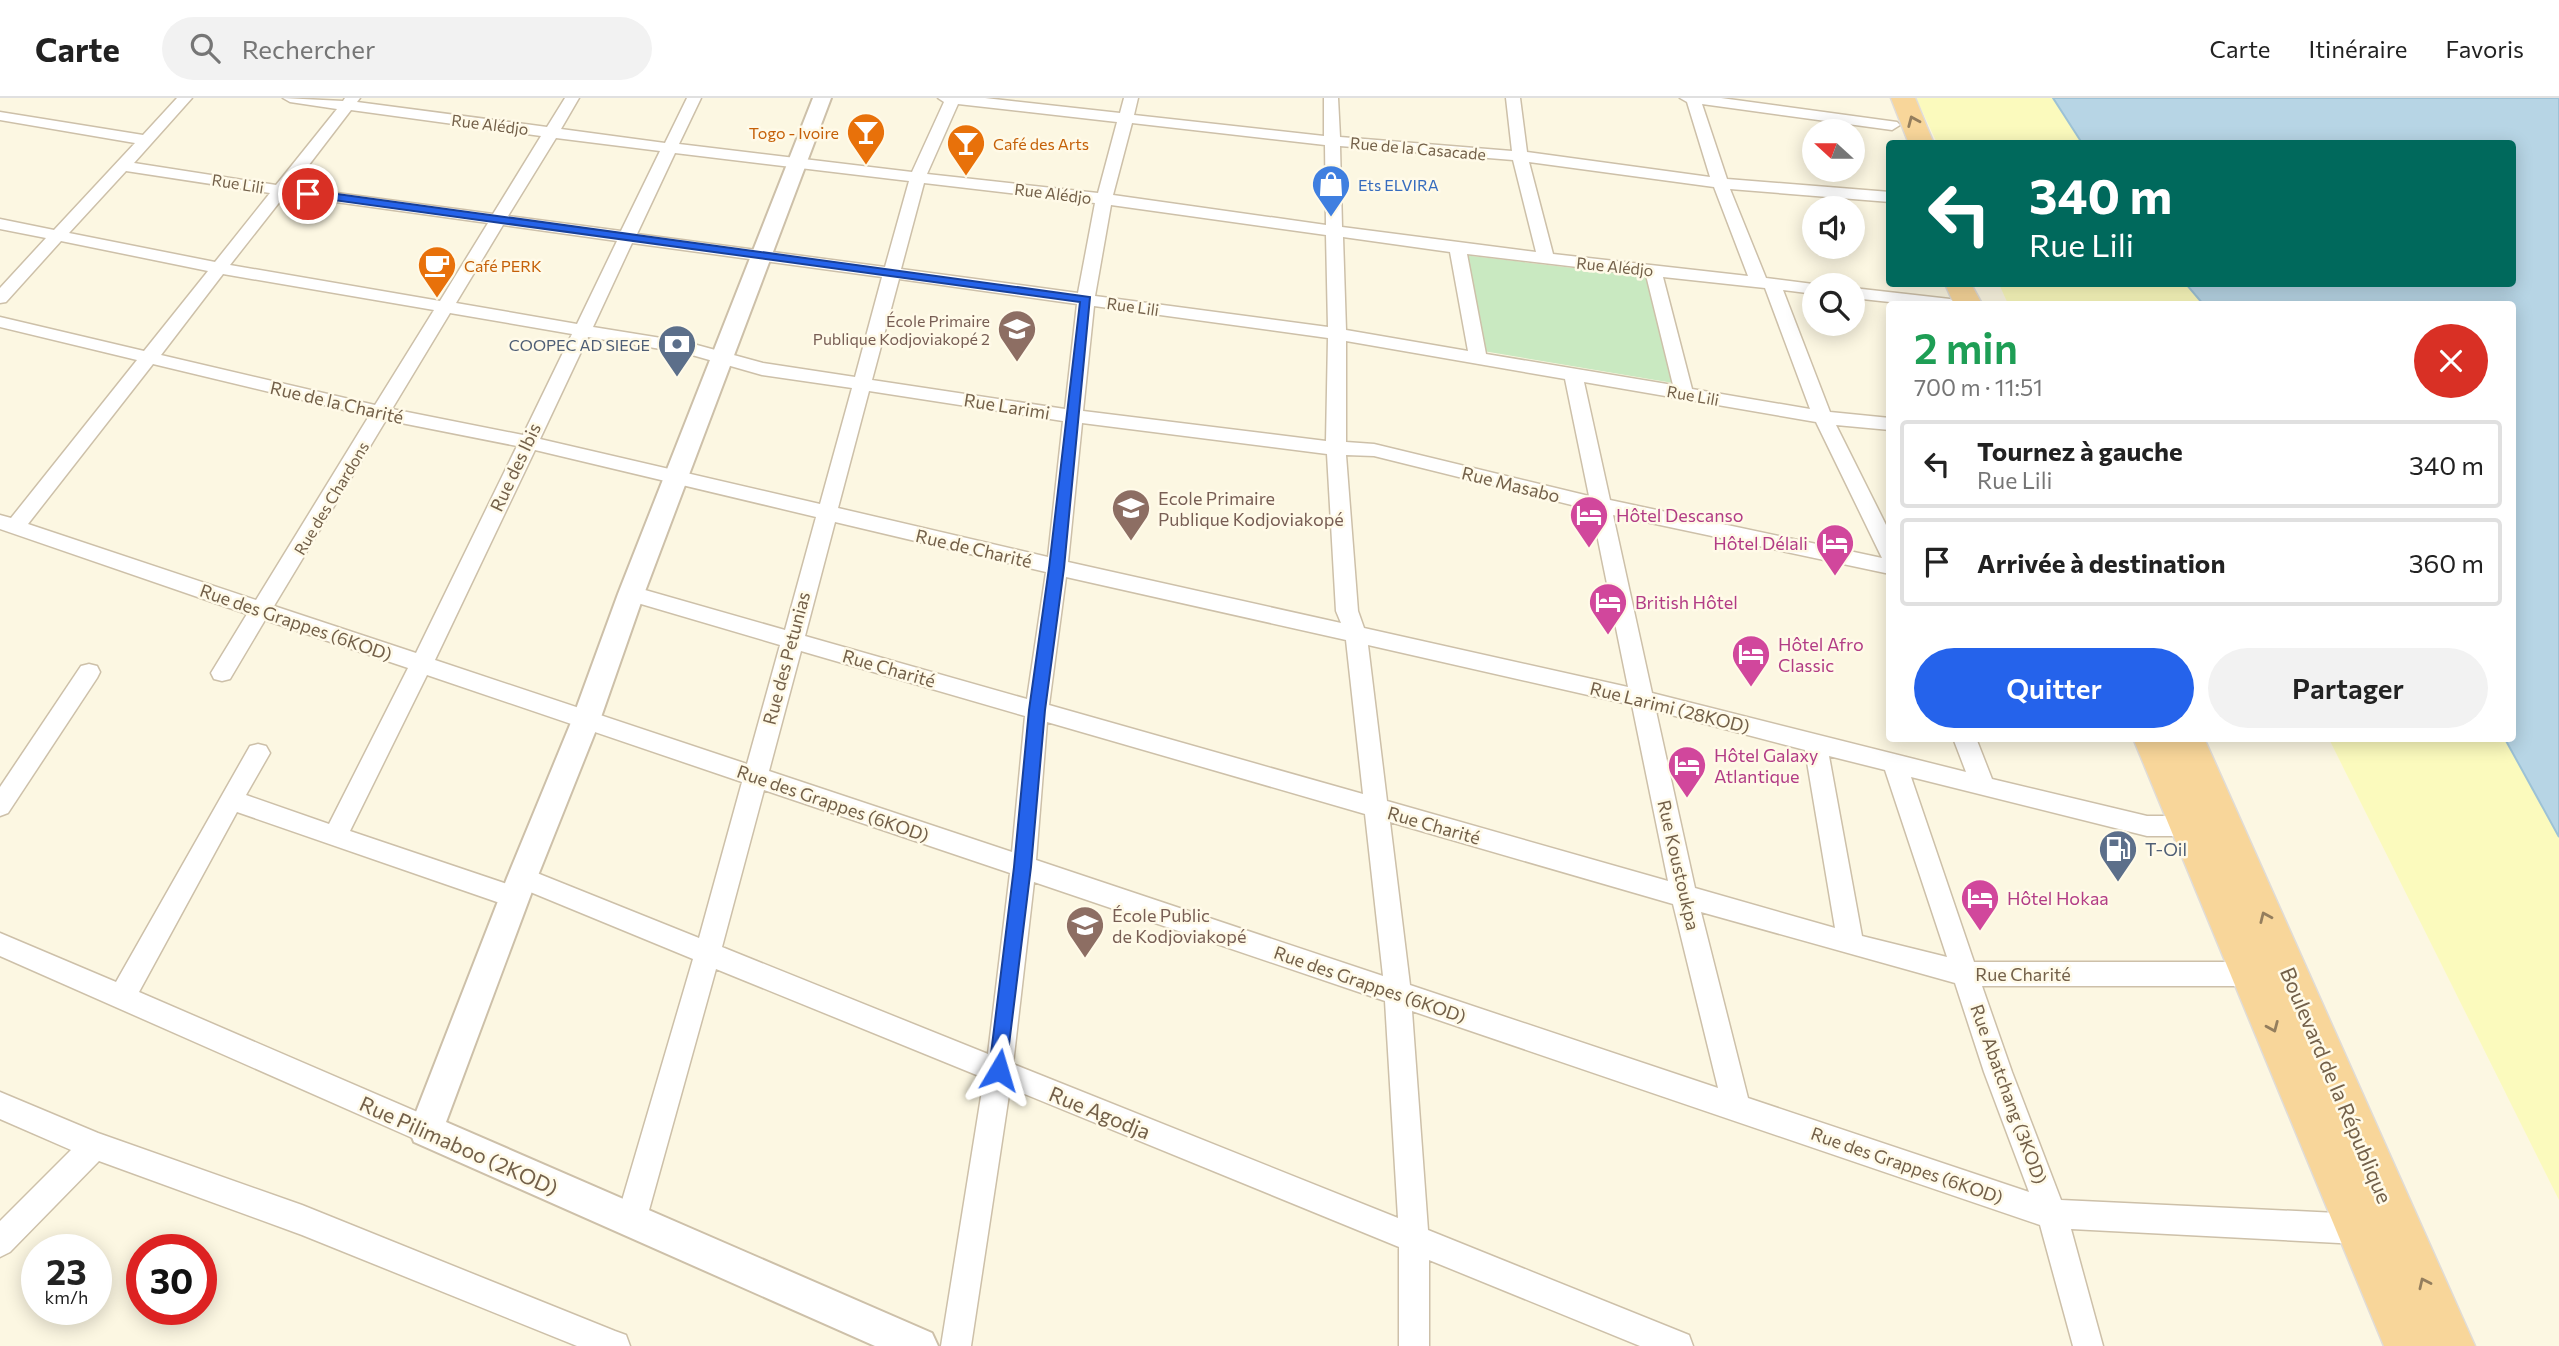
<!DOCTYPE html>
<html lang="fr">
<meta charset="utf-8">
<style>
:root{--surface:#fff;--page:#f2f2f2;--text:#222;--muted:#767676;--line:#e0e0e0;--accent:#2563eb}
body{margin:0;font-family:Commissioner,sans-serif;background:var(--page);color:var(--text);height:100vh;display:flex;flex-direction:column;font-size:26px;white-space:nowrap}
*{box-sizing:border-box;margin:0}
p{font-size:23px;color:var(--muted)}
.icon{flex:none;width:38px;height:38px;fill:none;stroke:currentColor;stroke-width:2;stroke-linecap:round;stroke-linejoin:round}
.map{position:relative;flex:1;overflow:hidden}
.sheet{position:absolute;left:1886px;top:203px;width:630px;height:441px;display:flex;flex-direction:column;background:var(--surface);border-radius:7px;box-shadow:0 4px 18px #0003}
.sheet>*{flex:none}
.banner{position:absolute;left:1886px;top:42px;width:630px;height:147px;border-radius:7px;box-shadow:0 4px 18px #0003;background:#00695c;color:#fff;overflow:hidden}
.needle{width:46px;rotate:291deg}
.fabs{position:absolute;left:1802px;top:21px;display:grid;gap:14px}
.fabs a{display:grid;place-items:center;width:63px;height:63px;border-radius:50%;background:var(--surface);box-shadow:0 4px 18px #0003;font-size:35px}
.speed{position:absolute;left:21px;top:1136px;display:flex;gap:14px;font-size:35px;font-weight:700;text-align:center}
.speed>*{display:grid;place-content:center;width:91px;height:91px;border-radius:50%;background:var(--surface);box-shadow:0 4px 18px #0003;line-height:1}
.speed small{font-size:18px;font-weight:400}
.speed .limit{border:10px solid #d22;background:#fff;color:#111}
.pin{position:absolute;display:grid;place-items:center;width:60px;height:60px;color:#fff;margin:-30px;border:4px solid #fff;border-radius:50%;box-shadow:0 2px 7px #0007}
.me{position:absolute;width:77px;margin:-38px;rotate:7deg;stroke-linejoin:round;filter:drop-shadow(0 0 5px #0008)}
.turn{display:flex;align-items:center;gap:24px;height:147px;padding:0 28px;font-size:32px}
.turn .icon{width:91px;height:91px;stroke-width:2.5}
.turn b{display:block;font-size:49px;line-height:60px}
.round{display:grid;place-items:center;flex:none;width:74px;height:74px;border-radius:37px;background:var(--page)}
.head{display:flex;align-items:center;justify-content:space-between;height:119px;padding:0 28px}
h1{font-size:42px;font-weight:600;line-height:52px;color:#1e9e55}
.action{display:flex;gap:14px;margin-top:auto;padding:14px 28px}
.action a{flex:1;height:80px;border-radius:42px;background:var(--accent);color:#fff;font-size:28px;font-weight:600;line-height:80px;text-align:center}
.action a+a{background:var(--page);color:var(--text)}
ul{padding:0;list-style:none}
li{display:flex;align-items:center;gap:21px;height:88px;margin:0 14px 10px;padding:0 14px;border:4px solid var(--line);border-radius:7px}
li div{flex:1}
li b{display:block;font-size:26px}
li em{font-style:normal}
header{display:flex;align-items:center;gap:42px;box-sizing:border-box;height:98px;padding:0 35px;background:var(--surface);border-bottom:2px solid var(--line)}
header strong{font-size:33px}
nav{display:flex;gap:38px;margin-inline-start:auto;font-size:24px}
.search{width:490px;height:63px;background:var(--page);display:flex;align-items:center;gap:18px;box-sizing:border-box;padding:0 24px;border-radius:38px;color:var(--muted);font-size:26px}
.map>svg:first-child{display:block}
</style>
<header>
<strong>Carte</strong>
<div class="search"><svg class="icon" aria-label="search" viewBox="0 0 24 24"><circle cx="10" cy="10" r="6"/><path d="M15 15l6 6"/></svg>Rechercher</div>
<nav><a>Carte</a><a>Itinéraire</a><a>Favoris</a></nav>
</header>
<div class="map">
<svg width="2559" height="1248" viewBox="0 0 2559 1248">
<rect width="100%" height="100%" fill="#fcf7e2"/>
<!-- green -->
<path fill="#c9e9c1" d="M1463,157l188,22 28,107 -196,-33z"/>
<!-- sand -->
<g fill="#fbfabd">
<path d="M1916,0h137l29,45h-145z"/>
<path d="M1999,186h187l17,20h-195z"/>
<path d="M2329,641h176l54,98v363z"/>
</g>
<!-- water -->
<path fill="#b7d5e5" stroke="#9dc2d6" stroke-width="2" d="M2053,0h506v739l-54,-98 8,-1v-434h-310l-17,-20h327v-140l-431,-1z"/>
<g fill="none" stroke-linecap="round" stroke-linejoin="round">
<!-- minor casing -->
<g stroke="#cdc0a9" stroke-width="3">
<g id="minor">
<path d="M177,0h15l-58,65 142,22 61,-76 -47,-7 -7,-4 60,3 2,-3h15l-3,4 190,25 18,-29h14l-18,31 104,14 22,-45h14l-22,46 233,28 32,-70 -6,-4h47l135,15 4,-15h14l-4,17 190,21v-38h14l2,39 172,14 -6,-53h14l7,54 183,25 -23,-75 -7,-4h41l176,24 3,3 -8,5 -190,-26 25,75 163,13v10l-160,-13 36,89 55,7h-6v9l-32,-4 47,122 60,6v12l-54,-5 54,108v41l-277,-59 39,178 314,79 -13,-34h23l16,41 155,37h52l9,3 3,7 -3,7 -9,3h-52l-236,-59 63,185h287l9,4 4,8 -4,8 -9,4h-279l30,86 49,128 297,14 10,5 5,10 -5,10 -10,5 -287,-15 32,117h-30l-33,-121 -628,-214 16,219 261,105 4,11h-53l-211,-86v86h-30v-99l-389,-159 -39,258h-30l43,-268 -268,-109 -70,252 -5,10 -10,5 -10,-5 -5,-10 77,-262 -170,-70 3,8 -3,8 -9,3 -277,-96 -98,180 297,128 4,10 -4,10 -10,4 -426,-188v-23l116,49 134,-236 8,-2 8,2 4,7 -24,42 83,29 79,-156 -143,-48 -35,59 -8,2 -8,-2 -3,-6 36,-59 -247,-85v-14l11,3 126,-158 -137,-33v-10l144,34 64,-80 -147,-30 -55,61 -6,1v-15l46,-50 -46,-9v-10l54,11 81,-87 -135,-23v-8l143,23zM958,6l159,18 -19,71 -171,-19zM351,12l190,26 -48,78 -201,-27zM1132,25l193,22 1,80 -213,-30zM556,40l104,13 -39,80 -113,-15zM1340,48l173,14 23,92 -194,-25zM675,55l234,28 -24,86 -248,-33zM1529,64l185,25 34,89 -195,-22zM126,73l144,22 -55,69 -146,-29zM924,85l171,20 -17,90 -177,-24zM285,97l203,28 -48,78 -210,-36zM1111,107l215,30 2,92 -233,-31zM503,127l114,16 -40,83 -121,-21zM1343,139l107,15 18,99 -122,-21zM632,145l250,34 -27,100 -92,-14 -77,-21 -93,-15zM1467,156l179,21 27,110 -187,-31zM223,176l211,36 -59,95 -214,-50zM1663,179l102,11 45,121 -118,-20zM899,181l178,25 -12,105 -193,-29zM1094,208l234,32 -2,103 -243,-30zM450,215l122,21 -49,101 -131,-26zM588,239l97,16 77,22 90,13 -32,116 -280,-65zM1346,243l219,38 24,117 -215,-52 -28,-2zM153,266l216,52 -113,184 -228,-76zM1584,284l232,40 66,136 -272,-58zM869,293l194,30 -15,136 -210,-49zM386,322l131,26 -101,207 -142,-47zM1082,325l245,31 9,157 5,12 -273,-61zM535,352l281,67 -31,113 -154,-44 -7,3 -4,5 4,5 156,46 -33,119 -312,-104zM1346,357l28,1 218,54 36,177 -264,-59 -6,-17zM835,424l211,50 -19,127 -222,-63zM1066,479l280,63 17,154 -314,-89zM1368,547l264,60 36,176 -281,-80zM801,553l224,65 -13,136 -243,-81zM427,577l315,107 -43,156 -177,-71 -9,3 -3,8 3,8 9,3 -172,-58zM1656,613l149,39 30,178 -140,-40zM1047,624l318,92 18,162 -347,-116zM1829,658l56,14 62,187 -85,-21zM764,692l246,83 -22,181 -266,-107zM1390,724l283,82 45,184 -308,-103zM1034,784l351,119 13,217 -385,-154zM1701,814l254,71 29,89 45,120 -281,-94z"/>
<path d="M1853,190l97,11 9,5h-51l-55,-6z"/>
<path d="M89,566l8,2 3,6 -3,6 -89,135 -8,3v-29l81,-121z"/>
<path d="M0,994l98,41 204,72 313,126 11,4 4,11h-53l-275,-111 -203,-74 -89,91 -10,5v-36l71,-71 -71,-31z"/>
</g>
</g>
<!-- tertiary casing -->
<g stroke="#cdc0a9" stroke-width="4">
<path id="tertiary" d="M813,0h18l-187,496 -44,126 -63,158 -91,244 486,211 6,13h-63l-461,-204 -5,-12 98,-252 65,-158 46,-126z"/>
</g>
<!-- trunk casing -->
<g stroke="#e0dcd7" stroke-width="3">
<g id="trunk">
<path d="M1891,0h24l19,46h-25z"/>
<path d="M1945,186h26l11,20h-28z"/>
<path d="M2133,640h71l271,608h-91z"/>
</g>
</g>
<!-- minor -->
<use href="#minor" fill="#fff" fill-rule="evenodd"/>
<!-- tertiary -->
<use href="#tertiary" fill="#fff" fill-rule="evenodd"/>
<!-- trunk -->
<use href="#trunk" fill="#f8d69a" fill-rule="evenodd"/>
</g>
<!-- one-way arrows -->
<defs><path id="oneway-chevron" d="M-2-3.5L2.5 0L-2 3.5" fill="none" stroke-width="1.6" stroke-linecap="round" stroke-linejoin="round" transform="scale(1.75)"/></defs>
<g stroke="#947e5d">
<use href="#oneway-chevron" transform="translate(1913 23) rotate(-113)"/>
<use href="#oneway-chevron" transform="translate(2265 819) rotate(-114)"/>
<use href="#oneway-chevron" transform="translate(2273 929) rotate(67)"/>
<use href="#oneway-chevron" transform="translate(2424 1185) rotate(-115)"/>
</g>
<!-- route -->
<path fill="#2563eb" stroke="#184099" stroke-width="2" d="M308,92l782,107 -26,271 -19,142 -14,157 -26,210 -6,2 -7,-2 -3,-7 25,-203 15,-157 20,-142 31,-266 -776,-106v-5z"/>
<!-- icons -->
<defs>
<g id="bar-pin" transform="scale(2.0125)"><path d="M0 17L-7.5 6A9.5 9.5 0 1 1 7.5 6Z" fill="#e8710a" stroke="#fffae8"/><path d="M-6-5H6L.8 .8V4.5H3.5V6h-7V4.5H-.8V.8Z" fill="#fff"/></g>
<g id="shop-pin" transform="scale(2.0125)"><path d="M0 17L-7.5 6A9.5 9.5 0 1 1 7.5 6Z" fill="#3f7fe0" stroke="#fffae8"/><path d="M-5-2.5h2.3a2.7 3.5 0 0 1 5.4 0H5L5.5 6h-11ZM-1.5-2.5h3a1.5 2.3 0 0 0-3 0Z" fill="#fff"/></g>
<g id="cafe-pin" transform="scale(2.0125)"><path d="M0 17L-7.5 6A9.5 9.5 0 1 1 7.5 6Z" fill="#e8710a" stroke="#fffae8"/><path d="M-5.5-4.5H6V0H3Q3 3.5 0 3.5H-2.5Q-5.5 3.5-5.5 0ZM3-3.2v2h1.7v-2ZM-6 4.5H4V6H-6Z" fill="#fff"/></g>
<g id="school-pin" transform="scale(2.0125)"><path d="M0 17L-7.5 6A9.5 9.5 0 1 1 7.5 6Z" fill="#8d6e63" stroke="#fffae8"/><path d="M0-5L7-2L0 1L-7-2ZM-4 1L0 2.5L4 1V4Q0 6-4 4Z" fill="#fff"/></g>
<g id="bank-pin" transform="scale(2.0125)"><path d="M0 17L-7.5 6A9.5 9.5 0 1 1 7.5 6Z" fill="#5c6f8a" stroke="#fffae8"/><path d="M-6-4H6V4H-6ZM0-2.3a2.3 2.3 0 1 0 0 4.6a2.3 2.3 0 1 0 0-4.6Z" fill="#fff"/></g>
<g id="hotel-pin" transform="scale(2.0125)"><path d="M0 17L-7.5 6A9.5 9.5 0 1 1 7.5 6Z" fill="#d1479c" stroke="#fffae8"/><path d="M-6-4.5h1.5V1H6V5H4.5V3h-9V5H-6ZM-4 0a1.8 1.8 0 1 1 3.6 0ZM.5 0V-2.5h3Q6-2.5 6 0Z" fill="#fff"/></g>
<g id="fuel-pin" transform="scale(2.0125)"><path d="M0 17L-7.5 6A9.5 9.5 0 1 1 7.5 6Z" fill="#5c6f8a" stroke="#fffae8"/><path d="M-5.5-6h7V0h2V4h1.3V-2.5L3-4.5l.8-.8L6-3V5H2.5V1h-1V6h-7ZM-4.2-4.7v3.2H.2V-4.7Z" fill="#fff"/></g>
</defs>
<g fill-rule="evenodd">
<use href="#bar-pin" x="866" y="34"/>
<use href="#bar-pin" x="966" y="45"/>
<use href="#shop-pin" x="1331" y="86"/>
<use href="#cafe-pin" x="437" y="167"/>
<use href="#school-pin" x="1017" y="231"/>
<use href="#bank-pin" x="677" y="246"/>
<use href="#school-pin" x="1131" y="410"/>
<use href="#hotel-pin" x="1589" y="417"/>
<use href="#hotel-pin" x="1835" y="445"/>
<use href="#hotel-pin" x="1608" y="504"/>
<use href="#hotel-pin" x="1751" y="556"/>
<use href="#hotel-pin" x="1687" y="667"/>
<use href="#fuel-pin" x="2118" y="751"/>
<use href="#hotel-pin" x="1980" y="800"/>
<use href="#school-pin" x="1085" y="827"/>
</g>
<g text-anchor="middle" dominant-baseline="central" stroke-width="5" stroke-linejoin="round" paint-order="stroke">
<!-- far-street labels -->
<g font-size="16" fill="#736049" stroke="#fffae8">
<text transform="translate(490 26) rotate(7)">Rue Alédjo</text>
<text transform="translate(1418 50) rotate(5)">Rue de la Casacade</text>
<text transform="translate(238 85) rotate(9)">Rue Lili</text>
<text transform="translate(1053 95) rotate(7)">Rue Alédjo</text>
<text transform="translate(1615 168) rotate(6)">Rue Alédjo</text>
<text transform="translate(1133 208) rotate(8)">Rue Lili</text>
<text transform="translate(1693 297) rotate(10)">Rue Lili</text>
<text transform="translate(331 400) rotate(-59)">Rue des Chardons</text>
</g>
<!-- far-food labels -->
<g font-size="16" fill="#c56008" stroke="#fffae8" text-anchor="start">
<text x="839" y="34" text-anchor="end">Togo - Ivoire</text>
<text x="993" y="45">Café des Arts</text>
<text x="464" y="167">Café PERK</text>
</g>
<!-- far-shop labels -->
<g font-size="16" fill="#366cbe" stroke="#fffae8" text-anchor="start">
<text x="1358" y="86">Ets ELVIRA</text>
</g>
<!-- far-education labels -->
<g font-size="16" fill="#785e54" stroke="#fffae8" text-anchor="end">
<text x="990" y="222">École Primaire<tspan x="990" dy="18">Publique Kodjoviakopé 2</tspan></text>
</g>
<!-- far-service labels -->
<g font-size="16" fill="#4e5e75" stroke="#fffae8" text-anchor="end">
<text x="650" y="246">COOPEC AD SIEGE</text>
</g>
<!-- street labels -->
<g font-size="18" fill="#736049" stroke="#fffae8">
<text transform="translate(337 304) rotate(13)">Rue de la Charité</text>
<text transform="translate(1007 308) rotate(9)">Rue Larimi</text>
<text transform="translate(515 369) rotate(-65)">Rue des Ibis</text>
<text transform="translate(1511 386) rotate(14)">Rue Masabo</text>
<text transform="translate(974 450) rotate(13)">Rue de Charité</text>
<text transform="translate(296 524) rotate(19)">Rue des Grappes (6KOD)</text>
<text transform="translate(786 560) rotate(-75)">Rue des Petunias</text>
<text transform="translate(889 570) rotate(16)">Rue Charité</text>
<text transform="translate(1670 609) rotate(14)">Rue Larimi (28KOD)</text>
<text transform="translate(833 705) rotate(19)">Rue des Grappes (6KOD)</text>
<text transform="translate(1434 727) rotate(16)">Rue Charité</text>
<text transform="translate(1679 767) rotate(77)">Rue Koustoukpa</text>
<text x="2023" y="876">Rue Charité</text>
<text transform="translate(1370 886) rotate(19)">Rue des Grappes (6KOD)</text>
<text transform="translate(2009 996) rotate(70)">Rue Abatchang (3KOD)</text>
<text transform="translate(1907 1067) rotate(19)">Rue des Grappes (6KOD)</text>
</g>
<!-- education labels -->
<g font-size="18" fill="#785e54" stroke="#fffae8" text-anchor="start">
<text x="1158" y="400">Ecole Primaire<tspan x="1158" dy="21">Publique Kodjoviakopé</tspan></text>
<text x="1112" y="817">École Public<tspan x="1112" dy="21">de Kodjoviakopé</tspan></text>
</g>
<!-- hotel labels -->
<g font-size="18" fill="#b23c85" stroke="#fffae8" text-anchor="start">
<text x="1616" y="417">Hôtel Descanso</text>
<text x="1808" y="445" text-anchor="end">Hôtel Délali</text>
<text x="1635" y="504">British Hôtel</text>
<text x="1778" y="546">Hôtel Afro<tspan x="1778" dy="21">Classic</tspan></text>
<text x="1714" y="657">Hôtel Galaxy<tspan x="1714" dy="21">Atlantique</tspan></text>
<text x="2007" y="800">Hôtel Hokaa</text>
</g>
<!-- service labels -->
<g font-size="18" fill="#4e5e75" stroke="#fffae8" text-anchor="start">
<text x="2145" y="751">T-Oil</text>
</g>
<!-- near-street labels -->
<g font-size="21" fill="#736049" stroke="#fffae8">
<text transform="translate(2337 987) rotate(67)">Boulevard de la République</text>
<text transform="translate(1100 1014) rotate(22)">Rue Agodja</text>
<text transform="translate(459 1047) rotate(24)">Rue Pilimaboo (2KOD)</text>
</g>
</g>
</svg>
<div class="fabs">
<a><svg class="needle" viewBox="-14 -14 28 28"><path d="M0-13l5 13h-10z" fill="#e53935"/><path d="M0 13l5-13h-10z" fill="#767676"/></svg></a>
<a><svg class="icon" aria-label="sound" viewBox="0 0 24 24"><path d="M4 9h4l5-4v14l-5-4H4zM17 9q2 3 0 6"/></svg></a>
<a><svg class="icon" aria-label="search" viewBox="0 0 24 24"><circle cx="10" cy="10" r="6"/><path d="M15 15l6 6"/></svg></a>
</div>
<div class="speed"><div>23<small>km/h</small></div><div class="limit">30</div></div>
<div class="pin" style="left:308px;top:96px;background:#d93025"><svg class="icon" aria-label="arrive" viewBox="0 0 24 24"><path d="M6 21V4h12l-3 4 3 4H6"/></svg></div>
<svg class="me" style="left:999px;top:972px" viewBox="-20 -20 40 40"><path d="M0-17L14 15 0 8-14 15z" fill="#2563eb" stroke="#fff" stroke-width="4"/></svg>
<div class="banner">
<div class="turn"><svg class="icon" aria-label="left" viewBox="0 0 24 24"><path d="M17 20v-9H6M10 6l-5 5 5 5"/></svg><div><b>340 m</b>Rue Lili</div></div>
</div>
<section class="sheet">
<div class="head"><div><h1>2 min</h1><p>700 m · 11:51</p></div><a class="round" style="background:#d93025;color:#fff"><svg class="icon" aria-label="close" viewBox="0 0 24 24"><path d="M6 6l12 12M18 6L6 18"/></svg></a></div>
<ul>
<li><svg class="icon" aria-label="left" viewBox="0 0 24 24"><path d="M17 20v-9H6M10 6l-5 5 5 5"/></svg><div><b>Tournez à gauche</b><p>Rue Lili</p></div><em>340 m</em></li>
<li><svg class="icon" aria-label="arrive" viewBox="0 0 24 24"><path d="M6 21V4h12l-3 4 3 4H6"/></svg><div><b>Arrivée à destination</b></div><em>360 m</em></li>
</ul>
<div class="action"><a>Quitter</a><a>Partager</a></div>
</section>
</div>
